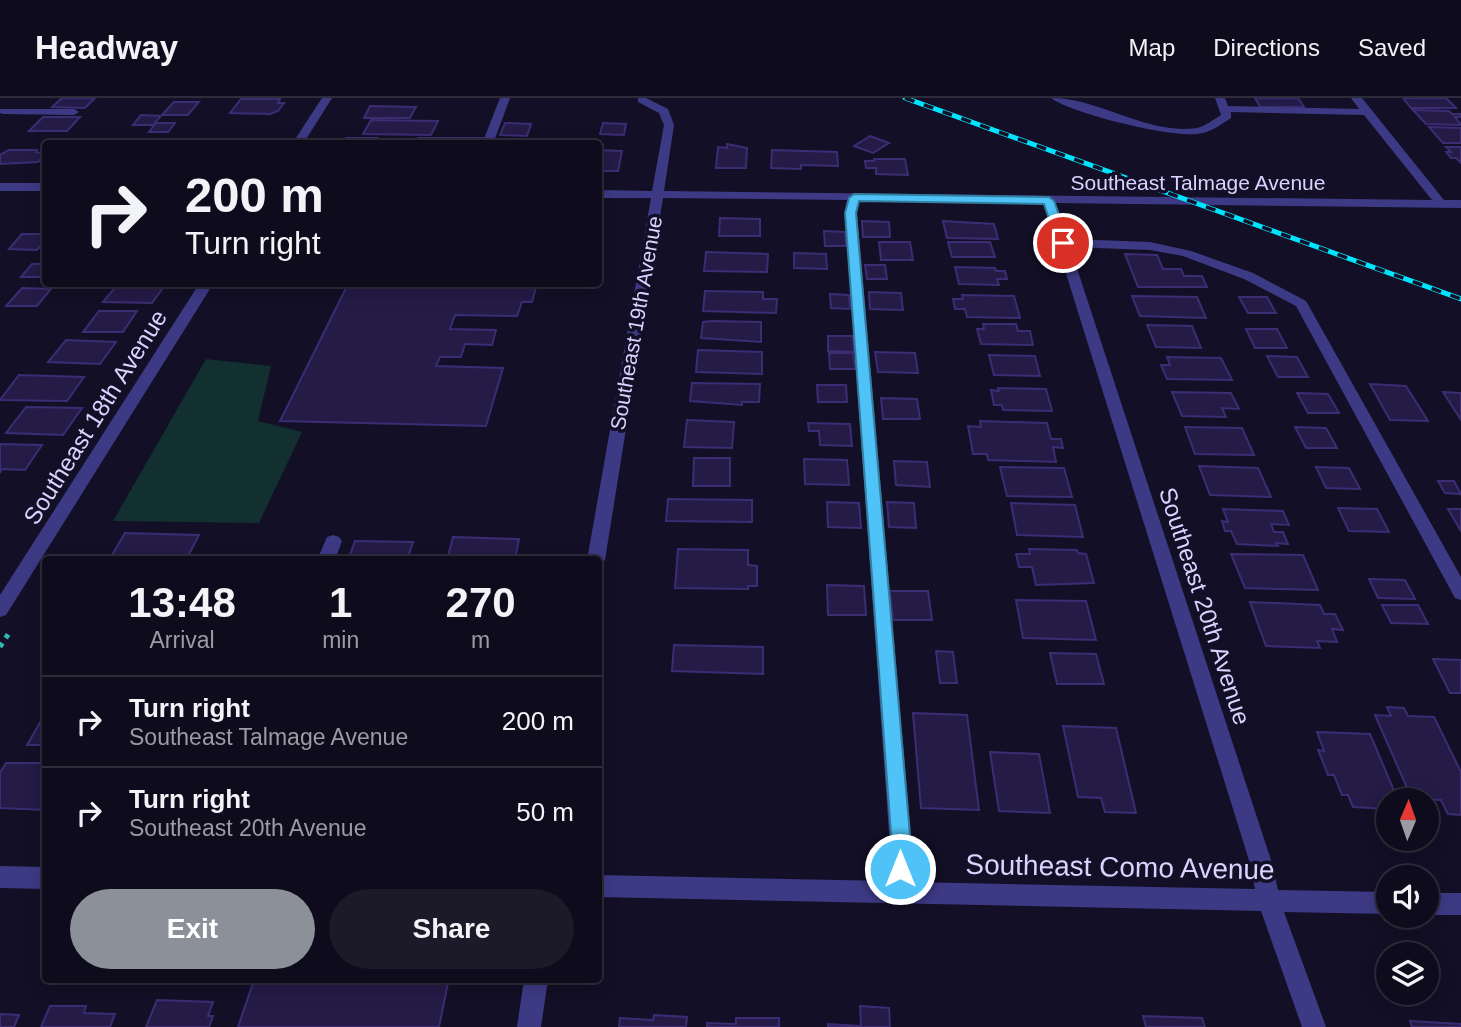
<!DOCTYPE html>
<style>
:root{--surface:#0e0b1c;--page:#1c1929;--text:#f1f3f6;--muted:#9b9ba3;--line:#2e2b3b;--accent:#8c9099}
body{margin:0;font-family:Helvetica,sans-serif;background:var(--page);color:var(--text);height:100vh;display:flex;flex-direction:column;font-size:26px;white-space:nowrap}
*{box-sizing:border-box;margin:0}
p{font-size:23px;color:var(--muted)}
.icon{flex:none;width:38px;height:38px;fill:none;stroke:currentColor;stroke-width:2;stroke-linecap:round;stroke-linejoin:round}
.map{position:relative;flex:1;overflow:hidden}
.drawer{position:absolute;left:42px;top:458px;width:560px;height:427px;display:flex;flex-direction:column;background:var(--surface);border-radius:7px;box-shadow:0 4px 18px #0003,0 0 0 2px var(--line)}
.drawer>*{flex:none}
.banner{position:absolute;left:42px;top:42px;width:560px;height:147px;border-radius:7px;box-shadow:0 4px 18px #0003,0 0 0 2px var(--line);background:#0e0b1c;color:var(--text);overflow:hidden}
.needle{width:46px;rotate:2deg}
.tools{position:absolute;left:1376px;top:690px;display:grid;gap:14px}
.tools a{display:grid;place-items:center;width:63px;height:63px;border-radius:50%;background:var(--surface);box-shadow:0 4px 18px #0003,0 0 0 2px var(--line);font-size:35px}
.pin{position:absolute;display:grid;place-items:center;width:60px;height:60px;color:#fff;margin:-30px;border:4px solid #fff;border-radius:50%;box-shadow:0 2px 7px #0007}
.me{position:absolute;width:77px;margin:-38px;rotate:0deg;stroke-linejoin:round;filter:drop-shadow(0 0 5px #0008)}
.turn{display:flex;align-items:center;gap:24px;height:147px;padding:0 28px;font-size:32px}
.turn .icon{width:91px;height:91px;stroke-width:2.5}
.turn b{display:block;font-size:49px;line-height:60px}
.eta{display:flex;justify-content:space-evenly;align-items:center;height:119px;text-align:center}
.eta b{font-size:42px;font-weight:700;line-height:49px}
.button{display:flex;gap:14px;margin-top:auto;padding:14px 28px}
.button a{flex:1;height:80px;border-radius:42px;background:var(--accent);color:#fff;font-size:28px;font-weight:700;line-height:80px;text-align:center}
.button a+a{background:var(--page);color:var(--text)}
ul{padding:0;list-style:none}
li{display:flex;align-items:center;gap:21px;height:91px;padding:0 28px;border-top:2px solid var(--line)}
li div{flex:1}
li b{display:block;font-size:26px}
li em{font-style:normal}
header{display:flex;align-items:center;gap:42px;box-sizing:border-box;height:98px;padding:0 35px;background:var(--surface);border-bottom:2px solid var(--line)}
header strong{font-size:33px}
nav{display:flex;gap:38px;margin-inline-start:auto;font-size:24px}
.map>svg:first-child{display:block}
</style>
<header>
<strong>Headway</strong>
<nav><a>Map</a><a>Directions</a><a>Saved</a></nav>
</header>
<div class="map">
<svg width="1461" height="929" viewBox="0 0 1461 929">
<rect width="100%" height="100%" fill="#130f26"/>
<!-- green -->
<path fill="#12302f" d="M206,261l65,7 -13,55 44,11 -43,91 -146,-2z"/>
<!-- building -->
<g fill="#241b47" stroke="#3b2d73" stroke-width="2">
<path d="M62,0h33l-10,10 -33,-1z"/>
<path d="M1255,0h43l6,9h-44z"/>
<path d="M1403,0h43l10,10h-45z"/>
<path d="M241,1h39l-2,4h6l-6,8 -8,3 -40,-1z"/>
<path d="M174,4h25l-11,13h-26z"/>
<path d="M370,8l46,1 -6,11h-46z"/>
<path d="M1413,12l36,1 3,3h9v3h-6l6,8 -35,-1z"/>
<path d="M141,17l20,1 -8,9h-20z"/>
<path d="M43,19h37l-13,14h-38z"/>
<path d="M371,22l67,1 -7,14 -68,-1z"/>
<path d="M156,25h19l-7,9h-19z"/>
<path d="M505,25l26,1 -4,12 -27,-1z"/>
<path d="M603,25l23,1 -2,11 -24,-1z"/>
<path d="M1429,29l32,1v15h-18z"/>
<path d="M870,38l19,7 -16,10 -19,-7z"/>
<path d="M346,40h31l-3,6h-32z"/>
<path d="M418,40h66l-2,6h-34l1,-3h-33z"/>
<path d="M727,46l20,4 -1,20h-30l2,-21 9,1z"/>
<path d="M1446,49h15v16l-5,-5h-5l-5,-6h5z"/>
<path d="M9,52h28l-1,2 10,2 -8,8 -38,2v-9z"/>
<path d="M598,52l24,1 -4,20h-20z"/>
<path d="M772,52l65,2 1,14 -37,-1v4l-30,-1z"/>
<path d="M874,61h31l3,16 -32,-1v-6h-10l-1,-7h9z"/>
<path d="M720,120l40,1v17h-41z"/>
<path d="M862,123l27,1 1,15h-27z"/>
<path d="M943,123l51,3 4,15 -51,-1z"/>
<path d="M824,133l21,1 1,14h-21z"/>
<path d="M22,136h24v6l-9,10 -28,-1z"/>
<path d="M879,144h31l3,18h-32z"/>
<path d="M948,144h42l5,15h-43z"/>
<path d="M706,154l62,2 -1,18 -63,-1z"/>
<path d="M794,155l32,1 1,15 -33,-1z"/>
<path d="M1125,156l32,1 6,14h18l3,7h18l5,11h-69z"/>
<path d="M32,166h14v13h-25z"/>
<path d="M865,167h20l2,14h-20z"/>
<path d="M955,169l40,1 1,3h9l2,8h-10l2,6 -40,-1z"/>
<path d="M118,186h48l-14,19 -49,-1z"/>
<path d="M348,186h189l-5,18h-10l-5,14 -62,-1 -5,14 46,1 -4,15 -27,-1 -4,13h-21l-4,9 67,2 -17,58 -206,-5z"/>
<path d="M22,190l29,1 -14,17h-31z"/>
<path d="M705,193l58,1v7h14l-1,14 -73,-2z"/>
<path d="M869,194l32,1 2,17 -33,-1z"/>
<path d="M830,196l19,1 1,14 -19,-1z"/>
<path d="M962,197l52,1 6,22 -53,-1 -2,-8h-10l-2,-10h10z"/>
<path d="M1132,198l65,1 9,21 -66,-2z"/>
<path d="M1239,199h28l9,16h-28z"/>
<path d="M99,213h38l-14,21h-40z"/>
<path d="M712,223l49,1v20l-60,-4 2,-16z"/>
<path d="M983,226h33l2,7h12l3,14 -52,-1 -4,-15h7z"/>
<path d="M1147,227l45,1 9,22 -45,-1z"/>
<path d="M1246,231h31l10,19h-32z"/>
<path d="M828,238h25l1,16 -26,-1z"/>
<path d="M66,242l50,2 -16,22 -52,-2z"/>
<path d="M698,252l64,2v22l-66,-2z"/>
<path d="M875,254l40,1 3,20 -40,-1z"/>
<path d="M829,255h24l2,16h-25z"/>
<path d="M989,257l46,1 5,20 -46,-1z"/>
<path d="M1267,258l30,1 11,20h-30z"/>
<path d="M1167,259l54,1 11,22 -65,-1 -6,-14h9z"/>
<path d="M19,277l65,2 -17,24 -67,-1z"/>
<path d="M692,285l68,1 -1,18h-17v3l-52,-4z"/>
<path d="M1370,286l36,2 22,35 -38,-1z"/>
<path d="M817,287h29l1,17h-29z"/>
<path d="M998,290l48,1 6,22 -49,-1 -1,-5h-8l-3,-15 8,1z"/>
<path d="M1172,294l59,1 8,16 -17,-1 4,9 -44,-1z"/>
<path d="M1443,294l18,1v27z"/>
<path d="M1297,295l31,1 11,19h-31z"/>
<path d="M881,300l36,1 3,20h-37z"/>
<path d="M26,309l56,1 -19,27 -57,-2z"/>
<path d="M687,322l47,2 -2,26 -48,-1z"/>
<path d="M980,323l67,2 4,16h10l2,9 -10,-1 3,15 -68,-2 -1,-6h-14l-5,-28 13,1z"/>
<path d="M808,325l42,1 2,22 -32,-1 -1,-14h-10z"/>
<path d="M1185,329l57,1 12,27 -59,-1z"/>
<path d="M1295,329l31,1 11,20h-31z"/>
<path d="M0,346l42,1 -17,25 -23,-1 -2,4z"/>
<path d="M694,360h36v28h-37z"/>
<path d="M804,361l43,1 2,25 -44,-1z"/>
<path d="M894,363l33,1 3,25 -34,-2z"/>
<path d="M1199,368l59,2 13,29 -61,-2z"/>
<path d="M1000,369l64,1 8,29 -65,-1z"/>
<path d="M1316,369l33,1 11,21 -34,-1z"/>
<path d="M1438,383h16l7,13 -16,-1z"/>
<path d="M668,401l84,1v22l-86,-1z"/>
<path d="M827,404l32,1 2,25 -33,-1z"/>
<path d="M887,404l27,1 2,25 -27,-1z"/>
<path d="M1011,405l64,2 8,32 -66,-2z"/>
<path d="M1338,410l39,1 12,23 -40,-1z"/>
<path d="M1223,411l60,2 6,14 -18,-1 3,8h9l5,12 -12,-1 2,3 -41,-2 -6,-13h-6l-3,-10 6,1z"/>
<path d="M1448,411h13v22z"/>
<path d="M125,435l74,2 -13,25h-77z"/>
<path d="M453,439l66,2 -4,21h-68z"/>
<path d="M355,443l58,1 -6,18h-59z"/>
<path d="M678,451l70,1v15l9,1v20h-9v3l-73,-1z"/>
<path d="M1029,451l48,1 1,3 8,1 8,29 -58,2 -4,-18h-13l-3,-13h14z"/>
<path d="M1231,456l72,1 15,35 -73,-2z"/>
<path d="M1369,481l36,1 10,19 -37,-1z"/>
<path d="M827,487l37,1 2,29h-38z"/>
<path d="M890,493h38l4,29h-39z"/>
<path d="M1016,502l70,1 10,39 -73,-2z"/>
<path d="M1250,504l70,3 4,9h11l8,16 -11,-1 5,13 -20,-1 3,7 -54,-2z"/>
<path d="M1382,507h36l10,19 -37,-1z"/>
<path d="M674,547l89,2v27l-91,-3z"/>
<path d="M936,553l17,1 4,31h-17z"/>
<path d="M1050,555l46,1 8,30h-47z"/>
<path d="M1433,561l28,1v33h-11z"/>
<path d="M1387,609l17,1 4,8 26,1 27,55v43l-13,-1 -7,-14 -29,-1 -37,-84 16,1z"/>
<path d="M46,614v33h-19z"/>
<path d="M913,615l54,2 12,95 -58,-2z"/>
<path d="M1063,628l53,2 20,85 -31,-1 -4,-14 -23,-1z"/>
<path d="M1317,634l53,2 28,66h-10v9l-35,-2 -5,-12h-6l-8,-20h-6l-10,-25 6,1z"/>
<path d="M990,654l49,2 11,59 -51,-2z"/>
<path d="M6,665h40v47l-46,-2v-35z"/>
<path d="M254,882h192l2,3 -9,44h-201z"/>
<path d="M157,902l56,2 -5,14h5l-4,11h-63z"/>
<path d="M50,908h36l-2,7 31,1 -5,13h-69z"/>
<path d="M860,908l29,2 1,19h-62v-3l33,2z"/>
<path d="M0,916l19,1 -5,12h-14z"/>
<path d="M654,917l33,2 -1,10h-67l1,-9 33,2z"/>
<path d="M1143,918l59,2 3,9h-59z"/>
<path d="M736,920h43v9h-72v-4l29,1z"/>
<path d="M1410,923l51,3v3h-49z"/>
</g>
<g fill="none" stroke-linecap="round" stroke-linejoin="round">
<!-- path -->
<path stroke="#2fb8b0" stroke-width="5" stroke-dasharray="4.5 6" stroke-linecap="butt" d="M0,549l9,-14"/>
<!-- minor -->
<g fill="#3d3a85" fill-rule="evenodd">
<path d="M322,0h10l-29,46h-11z"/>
<path d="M500,0h10l-17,46h-11z"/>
<path d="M638,0h8l22,11 6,16 -10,66 768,9 -68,-85 -133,-3v6c-11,7 -21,15 -34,16 -29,3 -124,-20 -146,-36 49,0 95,37 146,30 9,-2 17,-9 24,-13l-6,-17h10l3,8 131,3 -8,-11h11l82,102h17v8l-405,-5 12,36 82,3 41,9 62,22 53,28 155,276v23l-6,-2 -159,-292 -52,-27 -61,-23 -33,-6 -80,-3 200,610 8,33 110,2v22l-104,-2 42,115h-24l-41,-116 -663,-14v-22l290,6 2,-34 -45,-634 2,-13 -184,-2 -58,362 -7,6v-6h-11l64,-362h-53v-8l54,1 12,-66 -5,-12 -21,-11zM859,103l185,2 204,654 7,32 -344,-7 1,-35 -55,-634z"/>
<path d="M0,11h74l5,3 -5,3 -71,-1 -3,-1z"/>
<rect x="0" y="85" width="46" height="8"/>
<path d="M199,186h14l-207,331 -6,2v-22z"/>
<path d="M333,437l6,2 3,4 -7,19h-18l10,-23z"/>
<path d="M0,768l46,1v22l-46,-1z"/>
<rect x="1426" y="795" width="35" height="22"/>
<path d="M524,882h24l-7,47h-24z"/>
</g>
<!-- rail casing -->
<g stroke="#00e5ff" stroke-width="5">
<path id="rail" d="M905,0l556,201"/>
</g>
<!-- rail -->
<use href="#rail" stroke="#130f26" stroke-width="3.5" stroke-dasharray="10" stroke-linecap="butt"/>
</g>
<!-- route -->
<path fill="#4fc3f7" stroke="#337fa1" stroke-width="2" d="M854,96l195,3 5,4 15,42 -6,4 -6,-4 -13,-39 -185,-3 -3,12 55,634 -4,29 -7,3 -7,-3 -3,-7 2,-22 -47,-634 4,-15z"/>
<g text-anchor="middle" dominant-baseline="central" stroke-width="7" stroke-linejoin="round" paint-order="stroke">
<!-- far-street labels -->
<g font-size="21" fill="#d9d4ff" stroke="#130f26">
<text x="1198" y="84">Southeast Talmage Avenue</text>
<text transform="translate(636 225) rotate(-80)">Southeast 19th Avenue</text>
</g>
<!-- street labels -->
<g font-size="24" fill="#d9d4ff" stroke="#130f26">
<text transform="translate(95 319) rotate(-58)">Southeast 18th Avenue</text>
<text transform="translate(1205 508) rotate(72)">Southeast 20th Avenue</text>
</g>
<!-- near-street labels -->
<g font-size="28" fill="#d9d4ff" stroke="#130f26">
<text transform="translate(1120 769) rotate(1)">Southeast Como Avenue</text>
</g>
</g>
</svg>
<div class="tools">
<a><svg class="needle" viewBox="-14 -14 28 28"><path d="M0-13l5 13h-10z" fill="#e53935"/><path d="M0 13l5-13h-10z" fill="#9b9ba3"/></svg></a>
<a><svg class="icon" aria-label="sound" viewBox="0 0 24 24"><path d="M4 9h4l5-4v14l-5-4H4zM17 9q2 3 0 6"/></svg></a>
<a><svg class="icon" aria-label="layers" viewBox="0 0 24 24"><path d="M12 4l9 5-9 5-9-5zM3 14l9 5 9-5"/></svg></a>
</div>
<div class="pin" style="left:1063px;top:145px;background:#d93025"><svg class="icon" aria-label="arrive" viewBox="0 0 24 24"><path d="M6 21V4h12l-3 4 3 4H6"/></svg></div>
<svg class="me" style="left:900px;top:771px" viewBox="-20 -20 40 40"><circle r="17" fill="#4fc3f7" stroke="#fff" stroke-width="3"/><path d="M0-11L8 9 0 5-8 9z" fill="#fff"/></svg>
<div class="banner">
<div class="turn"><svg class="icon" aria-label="right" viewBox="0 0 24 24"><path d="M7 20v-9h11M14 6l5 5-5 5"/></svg><div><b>200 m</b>Turn right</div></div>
</div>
<section class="drawer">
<div class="eta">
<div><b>13:48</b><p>Arrival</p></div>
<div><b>1</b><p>min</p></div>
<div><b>270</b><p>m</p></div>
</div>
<ul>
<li><svg class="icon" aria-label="right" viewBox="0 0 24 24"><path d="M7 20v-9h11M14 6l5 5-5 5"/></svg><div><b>Turn right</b><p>Southeast Talmage Avenue</p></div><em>200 m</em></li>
<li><svg class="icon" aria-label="right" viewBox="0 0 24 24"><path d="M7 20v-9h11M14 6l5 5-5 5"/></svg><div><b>Turn right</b><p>Southeast 20th Avenue</p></div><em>50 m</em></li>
</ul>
<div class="button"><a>Exit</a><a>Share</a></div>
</section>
</div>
